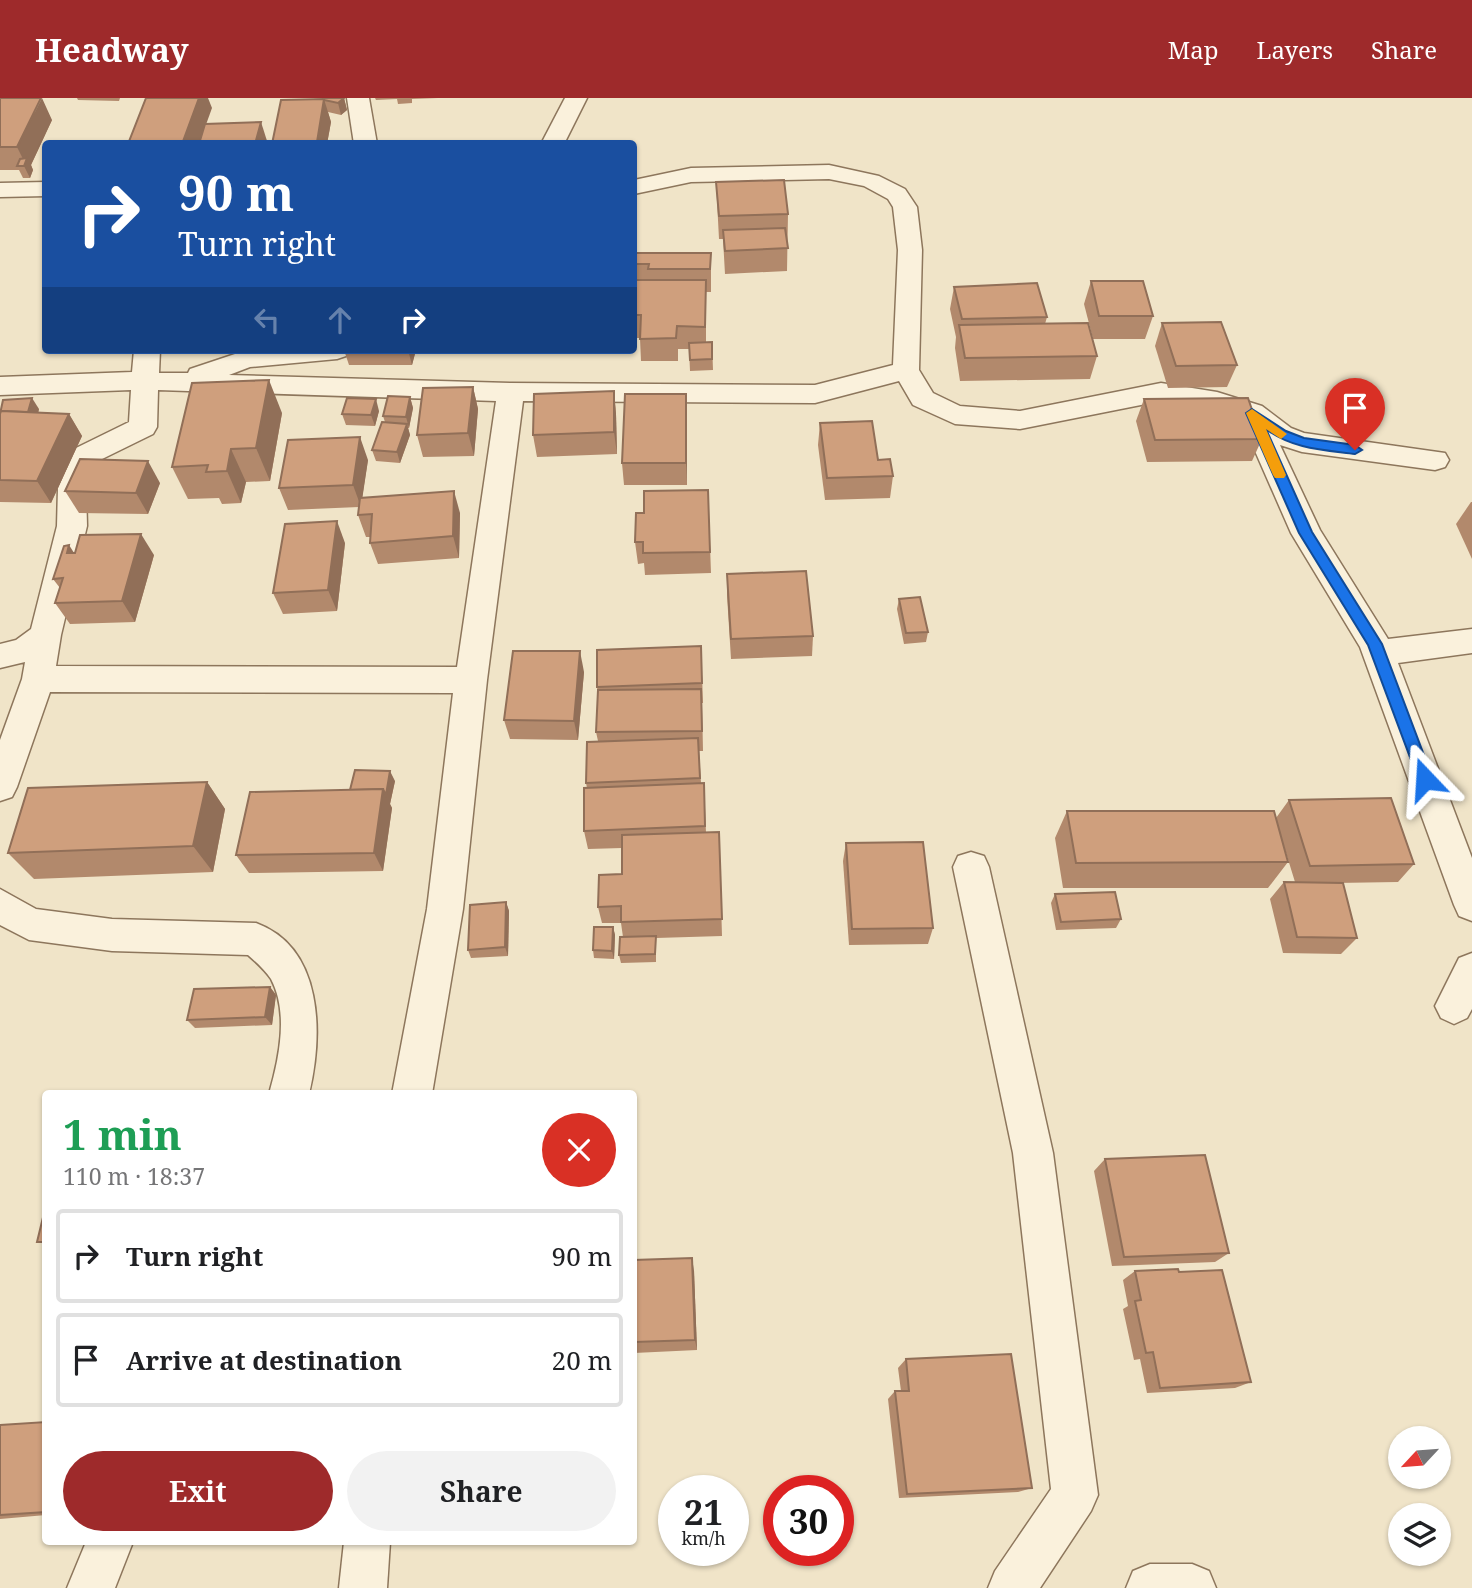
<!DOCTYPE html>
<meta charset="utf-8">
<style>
:root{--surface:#fff;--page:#f2f2f2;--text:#202124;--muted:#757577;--line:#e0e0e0;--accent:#9e2a2b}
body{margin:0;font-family:"Noto Serif",serif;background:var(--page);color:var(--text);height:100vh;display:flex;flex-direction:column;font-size:26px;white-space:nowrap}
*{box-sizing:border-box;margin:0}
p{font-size:23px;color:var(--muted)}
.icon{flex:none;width:38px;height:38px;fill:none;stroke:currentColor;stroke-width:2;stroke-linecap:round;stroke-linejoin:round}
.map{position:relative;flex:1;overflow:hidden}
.sheet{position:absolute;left:42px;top:992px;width:595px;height:455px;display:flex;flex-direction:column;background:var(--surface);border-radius:7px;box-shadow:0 2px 5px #0004}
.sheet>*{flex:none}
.top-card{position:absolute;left:42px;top:42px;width:595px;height:214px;border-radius:7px;box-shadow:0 2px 5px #0004;background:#1a4fa0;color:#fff;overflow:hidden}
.needle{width:46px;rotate:244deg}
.fabs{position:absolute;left:1388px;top:1328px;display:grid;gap:14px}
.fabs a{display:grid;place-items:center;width:63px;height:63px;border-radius:50%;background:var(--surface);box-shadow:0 2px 5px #0004;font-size:35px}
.speed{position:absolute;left:658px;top:1377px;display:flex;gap:14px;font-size:35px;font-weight:700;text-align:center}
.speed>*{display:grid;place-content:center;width:91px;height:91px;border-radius:50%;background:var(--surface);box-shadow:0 2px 5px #0004;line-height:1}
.speed small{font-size:18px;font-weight:400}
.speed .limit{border:10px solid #d22;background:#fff;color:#111}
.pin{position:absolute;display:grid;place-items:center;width:60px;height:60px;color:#fff;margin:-72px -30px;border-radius:50% 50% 50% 0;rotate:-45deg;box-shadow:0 0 7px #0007}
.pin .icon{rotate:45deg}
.me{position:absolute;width:77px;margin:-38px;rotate:340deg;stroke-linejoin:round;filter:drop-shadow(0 0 5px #0008)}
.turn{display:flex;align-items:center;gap:24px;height:147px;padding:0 21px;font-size:32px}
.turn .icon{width:91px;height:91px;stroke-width:2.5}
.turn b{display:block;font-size:49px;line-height:60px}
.lanes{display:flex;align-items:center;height:66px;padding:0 21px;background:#0003;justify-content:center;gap:35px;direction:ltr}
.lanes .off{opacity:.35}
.round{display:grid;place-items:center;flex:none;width:74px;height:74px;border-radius:37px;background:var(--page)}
.headline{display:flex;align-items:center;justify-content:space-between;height:119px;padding:0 21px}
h1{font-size:42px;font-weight:700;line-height:52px;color:#1e9e55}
.action{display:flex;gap:14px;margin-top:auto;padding:14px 21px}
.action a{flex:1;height:80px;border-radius:42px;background:var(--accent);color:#fff;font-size:28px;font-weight:700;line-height:80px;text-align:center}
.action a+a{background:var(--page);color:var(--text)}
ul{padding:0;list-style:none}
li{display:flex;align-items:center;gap:21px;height:94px;margin:0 14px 10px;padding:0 7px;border:4px solid var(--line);border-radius:7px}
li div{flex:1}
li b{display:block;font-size:26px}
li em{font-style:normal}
header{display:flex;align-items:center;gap:42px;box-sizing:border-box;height:98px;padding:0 35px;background:var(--accent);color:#fff}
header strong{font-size:33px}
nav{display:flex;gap:38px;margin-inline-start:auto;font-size:24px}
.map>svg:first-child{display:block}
</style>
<header>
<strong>Headway</strong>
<nav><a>Map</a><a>Layers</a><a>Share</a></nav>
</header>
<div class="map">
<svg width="1472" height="1490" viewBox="0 0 1472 1490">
<rect width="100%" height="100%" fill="#f0e4c8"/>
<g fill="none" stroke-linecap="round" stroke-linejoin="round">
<!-- minor casing -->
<g stroke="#8d765c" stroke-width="3">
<g id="minor">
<path d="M347,0h22l8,46h-23z"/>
<path d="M565,0h22l-23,46h-23z"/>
<path d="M829,67l50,11 26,13 12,18 5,43 -3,120 14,23 27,13 60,5 141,-28 56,9 45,14 29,22 13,5 141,20 4,7 -4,7 -10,3 -133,-18 -22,-7 40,85 68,109 84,-10v24l-74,10 74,195v63l-13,-5 -5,-11 -94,-258 -69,-114 -50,-114 -28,-9 -52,-9 -141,28 -65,-5 -42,-19 -14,-24 -84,22 -292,-2 -36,279 -24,229 -31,185h-40l35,-185 26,-216 -403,-1 -33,95 -5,10 -12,4v-61l22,-61 3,-17 -25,6v-24l16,-4 15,-11 26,-103 1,-38 18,-40 53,-26 2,-32 -131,5v-18l132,-5 2,-22h26l-1,23h29l2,-4 57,-19h103l-4,6 -9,3 -87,8 -21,8 282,8 304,2 78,-20 5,-115 -5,-43 -5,-8 -24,-13 -35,-7 -138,3 -57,12v-14l57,-12zM158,292l338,11 -39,266 -401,-1 5,-31 26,-109 -1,-38 12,-27 55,-27 4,-7z"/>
<path d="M46,84v14l-46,1v-14z"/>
<path d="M971,754l13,4 5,11 64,286 45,342 -7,16 -51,77h-52l7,-17 56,-82 -38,-336 -60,-286 5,-11z"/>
<path d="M0,791l36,20 76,10 144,4c68,25 67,112 53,171h-40c10,-35 20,-81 2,-115 -6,-9 -15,-17 -23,-24l-136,-4 -83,-11 -29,-15z"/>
<path d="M1472,855v56l-5,9 -13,6 -13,-6 -6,-12 24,-48z"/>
<path d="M86,1444h47l-18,46h-48z"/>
<path d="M344,1444h46l-3,46h-48z"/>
<path d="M1150,1466h42l17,7 7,17h-90l7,-17z"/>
</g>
</g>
<!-- minor -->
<use href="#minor" fill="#faf1dc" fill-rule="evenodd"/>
</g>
<!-- wall -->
<g fill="#b2896c">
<path d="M0,0l52,22 -21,45 2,5 -3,8h-7l-4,-8h-19z"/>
<path d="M77,0h43l-1,3 -41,-1z"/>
<path d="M344,0l3,12 -6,5 -13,-3 3,10 -4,22h-55l9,-44z"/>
<path d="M375,0h63l-26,1v4l-14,1 -1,-5 -21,1z"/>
<path d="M716,84l72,32 -1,57 -62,3 -2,-35h-4z"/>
<path d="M634,155h77v39h-5v51l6,-1 1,28 -23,1 -1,-22h-11v12h-37l-1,-23h-6z"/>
<path d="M1091,183l62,35 -8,23h-52l-9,-35z"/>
<path d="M954,189l93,30 -2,7 52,32 -7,23 -130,2 -5,-33 1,-11 -6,-28z"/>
<path d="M1162,225l75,42 -10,22 -59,1 -13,-42z"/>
<path d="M344,252h72l-4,15h-63z"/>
<path d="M473,289l5,22 -4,47 -51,1 -6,-22z"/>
<path d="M614,293l2,23 1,40 -80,3 -4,-22z"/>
<path d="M686,296l1,91h-63l-2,-22z"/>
<path d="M410,299l3,11 -4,20h-1l2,7 -10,28 -24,-2 -4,-11 13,-28 -2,-6z"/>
<path d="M1144,301l118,40 -10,22 -105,1 -11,-41z"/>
<path d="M39,311l-1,4 31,1 13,22 -31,67 -51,-1v-89z"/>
<path d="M379,313l-4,15 -29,-1 -4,-11z"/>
<path d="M282,315l-12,68 -24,1 -5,21 -19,1 -3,-6 -31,1 -16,-32z"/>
<path d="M820,325l58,37 15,16 -3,22 -65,2 -7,-55z"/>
<path d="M368,362l-6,38 98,15 -1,45 -81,6 -8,-21 1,-6h-5l-8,-22 1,-8 -71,3 -9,-22z"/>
<path d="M160,385l-12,31 -69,-1 -14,-22z"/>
<path d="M708,392l3,83 -66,2 -1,-12 -6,1 -3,-22 9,-29z"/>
<path d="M1471,404h1v57l-16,-35z"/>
<path d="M345,445l-8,68 -54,3 -10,-21z"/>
<path d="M73,455l81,2 -19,67 -65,2 -15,-21 5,-15 -7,-9z"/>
<path d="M727,476l86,62 -1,20 -81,3 -4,-64z"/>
<path d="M899,501l29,33 -2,10 -22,2 -7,-35z"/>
<path d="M701,548l2,57h-1l1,48h-4l2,32h3l2,50 13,-1 3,104 -66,2v24l-35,1 -2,-8 4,-18 -2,-14h-19l-4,-16 24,-33v-26l-34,1 -4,-18 3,-43 -1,-5 12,-42 -2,-9 2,-35 -1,-10z"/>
<path d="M584,574l-6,68 -68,-1 -6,-19z"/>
<path d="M395,683l-5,23 2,4 -9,63 -134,2 -13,-18 114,-65z"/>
<path d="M207,684l18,27 -12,63 -179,7 -26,-26z"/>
<path d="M1289,702l125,64 -16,18 -63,1 22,55 -16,16 -58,-1 -13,-54 14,-17h11l-16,-52 9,32 -20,26h-205l-8,-50 12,-27 209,7z"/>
<path d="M846,745l87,85 -5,16 -79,1 -6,-84z"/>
<path d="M1055,796l66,25 -5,9 -60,2 -5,-27z"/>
<path d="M506,804l3,9 -1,45 -37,2 -3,-8z"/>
<path d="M613,829l2,8 -1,24 -20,-1 -1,-8z"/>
<path d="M270,889l6,8 -4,30 -77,3 -8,-8z"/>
<path d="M1105,1061l124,94 -14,9 -103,4 -18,-95z"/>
<path d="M634,1162l60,11 3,79 -63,3z"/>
<path d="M1135,1173l44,1 72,110 -16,6 -88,5 -7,-34 -6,1 -11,-51 5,-3 -5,-26z"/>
<path d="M906,1261l126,129 -14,4 -119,6 -11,-99 7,-8h6l-3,-23z"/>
<path d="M46,1324v93l-46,4v-94z"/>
</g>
<!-- shaded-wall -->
<g fill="#916f58">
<path d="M42,0l10,22 -21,45 2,5 -3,8 -6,-12 1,-3 -8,-16z"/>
<path d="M199,0h9l4,10 -13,36h-17z"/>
<path d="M344,0l3,12 -6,5 -3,-12z"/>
<path d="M324,1l7,23 -4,22h-10z"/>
<path d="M261,24l7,22h-13z"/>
<path d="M408,252h8l-4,15z"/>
<path d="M269,282l13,33 -12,68 -14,-33z"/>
<path d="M473,289l5,22 -4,47 -6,-23z"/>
<path d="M614,293l2,23 1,40 -3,-22z"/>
<path d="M686,296l1,22v69l-1,-22z"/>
<path d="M410,299l3,11 -4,20 -3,-11z"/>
<path d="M32,300l7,11 -4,17 -7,-12z"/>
<path d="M376,301l3,12 -4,15 -4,-11z"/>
<path d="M69,316l13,22 -31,67 -14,-22z"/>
<path d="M407,326l3,11 -10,28 -3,-11z"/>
<path d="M360,339l8,23 -7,47 -8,-22z"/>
<path d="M231,351l15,33 -5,21 -14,-32z"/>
<path d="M148,363l12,22 -12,31 -12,-21z"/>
<path d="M454,393l6,22 -1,45 -6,-22z"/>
<path d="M337,423l8,22 -8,68 -9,-21z"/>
<path d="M141,436l13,21 -19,67 -13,-21z"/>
<path d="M69,447l14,22 -16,-14z"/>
<path d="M580,553l4,21 -6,68 -4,-19z"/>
<path d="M390,673l5,10 -5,23 2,4 -9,63 -9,-18 9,-64z"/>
<path d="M207,684l18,27 -12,63 -20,-26z"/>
<path d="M506,804l3,9 -1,45 -3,-9z"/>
<path d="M613,829l2,8 -1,24 -2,-8z"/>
<path d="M270,889l6,8 -4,30 -7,-8z"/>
<path d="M692,1160l2,13 3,79 -2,-10z"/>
</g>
<!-- building -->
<g fill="#cf9f7d" stroke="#916f58" stroke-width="2">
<path d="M0,0h41l-24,49h-17z"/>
<path d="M146,0h53l-17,46h-54z"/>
<path d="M324,0h20l-6,5 -14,-3z"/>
<path d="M324,1l-7,43 -45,2 9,-44z"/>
<path d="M261,24l-6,22h-56l6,-20z"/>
<path d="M27,60l-3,8h-7l3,-7z"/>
<path d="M784,82l4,34 -69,2 -3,-34z"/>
<path d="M785,130l3,20 -63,3 -2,-21z"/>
<path d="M634,155h77l-1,16h-62l1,-5h-15z"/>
<path d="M634,182h72l-1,47 -28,-1 -1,12 -36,1 1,-24h-7z"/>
<path d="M1091,183h52l10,35h-54z"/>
<path d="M1037,185l10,34 -85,2 -8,-32z"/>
<path d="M1221,224l16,43 -61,1 -14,-43z"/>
<path d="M1088,225l9,33 -132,2 -6,-33z"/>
<path d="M712,244v17l-22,1 -1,-17z"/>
<path d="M269,282l-13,68 -25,1 -4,22 -21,1 2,-7 -36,2 20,-84z"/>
<path d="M473,289l-5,46 -51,2 6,-47z"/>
<path d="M614,293v41l-81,3 1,-41z"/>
<path d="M625,296h61v69h-64z"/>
<path d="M388,298l22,1 -4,20 -23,-1z"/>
<path d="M32,300l-4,14 -27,-1 -1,3 3,-14z"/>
<path d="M347,300l29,1 -5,16 -29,-1z"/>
<path d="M1248,300l14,41 -107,1 -11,-41z"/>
<path d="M1,313l68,3 -32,67 -37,-1v-66z"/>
<path d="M872,323l6,39 12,-1 3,17 -66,2 -7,-55z"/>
<path d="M382,324l25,2 -10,28 -25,-2z"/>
<path d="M360,339l-7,48 -74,3 9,-48z"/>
<path d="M80,361l68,2 -12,32 -71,-2z"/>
<path d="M708,392l2,62 -67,1v-11h-8l1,-29h8v-22z"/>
<path d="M454,393l-1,45 -83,7 2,-29 -14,1 2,-17z"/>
<path d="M337,423l-9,69 -55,3 12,-69z"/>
<path d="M141,436l-19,67 -67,2 8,-25 -10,1 11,-33 5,-1 -2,8h8l5,-18z"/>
<path d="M806,473l7,65 -82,3 -4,-65z"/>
<path d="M920,499l8,35 -22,1 -7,-34z"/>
<path d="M701,548l1,37 -105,4v-37z"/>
<path d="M513,553h67l-6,70 -70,-1z"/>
<path d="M701,591l1,42 -106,1 2,-42z"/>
<path d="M698,640l2,40 -114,5 1,-41z"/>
<path d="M355,672l35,1 -4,24 -3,-6 -33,1z"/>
<path d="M207,684l-14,64 -185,7 20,-65z"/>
<path d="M704,685l1,43 -121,5v-43z"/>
<path d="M383,691l-9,64 -138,2 14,-63z"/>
<path d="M1391,700l23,66 -104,2 -21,-66z"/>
<path d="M1067,713h207l14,51 -212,1z"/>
<path d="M719,734l3,87 -101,3v-16l-23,1 1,-32 23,-1v-39z"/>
<path d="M923,744l10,86 -81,1 -6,-86z"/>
<path d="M1284,784l59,1 14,55 -60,-1z"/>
<path d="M1115,794l6,27 -60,3 -6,-28z"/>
<path d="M506,804l-1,45 -37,3 2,-45z"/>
<path d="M594,829h19l-1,24 -19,-1z"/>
<path d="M656,838l-1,18 -36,1 1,-18z"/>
<path d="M270,889l-5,30 -78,3 7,-31z"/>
<path d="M1205,1057l24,98 -105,4 -19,-98z"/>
<path d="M46,1107v37h-9z"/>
<path d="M692,1160l3,82 -61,2v-82z"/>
<path d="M1178,1171l1,3 43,-2 29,112 -91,6 -7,-36 -7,1 -11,-52 6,-1 -6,-29z"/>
<path d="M1011,1256l21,134 -125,6 -12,-103h14l-3,-32z"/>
<path d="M46,1324v90l-46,3v-90z"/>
</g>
<!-- route -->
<path fill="#1a73e8" stroke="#114b97" stroke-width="2" d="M1252,311l34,22 18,7 51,7 7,5 -7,4c-31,-4 -63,-5 -89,-25l46,103 70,112 51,135 -3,5h-10l-52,-139 -69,-112 -53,-120z"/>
<!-- slow -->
<path fill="#f59e0b" d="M1252,311l35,25 -6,5 -15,-10 20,46 -2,3h-9l-2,-3 -27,-62z"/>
</svg>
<div class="fabs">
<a><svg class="needle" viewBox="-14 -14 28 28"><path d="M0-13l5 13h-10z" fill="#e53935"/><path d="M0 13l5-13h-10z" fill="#757577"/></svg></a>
<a><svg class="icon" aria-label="layers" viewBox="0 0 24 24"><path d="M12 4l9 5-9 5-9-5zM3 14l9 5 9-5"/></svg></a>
</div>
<div class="speed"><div>21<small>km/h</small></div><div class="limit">30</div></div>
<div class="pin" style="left:1355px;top:352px;background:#d93025"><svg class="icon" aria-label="arrive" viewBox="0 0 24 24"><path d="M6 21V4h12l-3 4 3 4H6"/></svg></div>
<svg class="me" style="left:1425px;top:681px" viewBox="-20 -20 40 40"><path d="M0-17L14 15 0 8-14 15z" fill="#1a73e8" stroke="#fff" stroke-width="4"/></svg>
<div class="top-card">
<div class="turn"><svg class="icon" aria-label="right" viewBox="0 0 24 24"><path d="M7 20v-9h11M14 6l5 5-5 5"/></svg><div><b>90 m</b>Turn right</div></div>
<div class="lanes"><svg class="icon off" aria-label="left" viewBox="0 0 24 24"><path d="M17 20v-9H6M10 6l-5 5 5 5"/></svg><svg class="icon off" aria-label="ahead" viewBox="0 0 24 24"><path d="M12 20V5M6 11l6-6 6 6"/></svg><svg class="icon" aria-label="right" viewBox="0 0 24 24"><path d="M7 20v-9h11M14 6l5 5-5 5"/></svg></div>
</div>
<section class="sheet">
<div class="headline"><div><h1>1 min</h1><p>110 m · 18:37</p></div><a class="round" style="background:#d93025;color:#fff"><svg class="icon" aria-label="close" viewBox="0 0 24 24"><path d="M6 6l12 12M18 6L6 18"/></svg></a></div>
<ul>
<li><svg class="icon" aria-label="right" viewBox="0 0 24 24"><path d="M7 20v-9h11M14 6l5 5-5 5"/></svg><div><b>Turn right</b></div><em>90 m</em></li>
<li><svg class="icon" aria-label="arrive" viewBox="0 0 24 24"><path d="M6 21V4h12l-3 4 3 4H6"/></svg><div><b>Arrive at destination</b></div><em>20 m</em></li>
</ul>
<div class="action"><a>Exit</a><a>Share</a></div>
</section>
</div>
